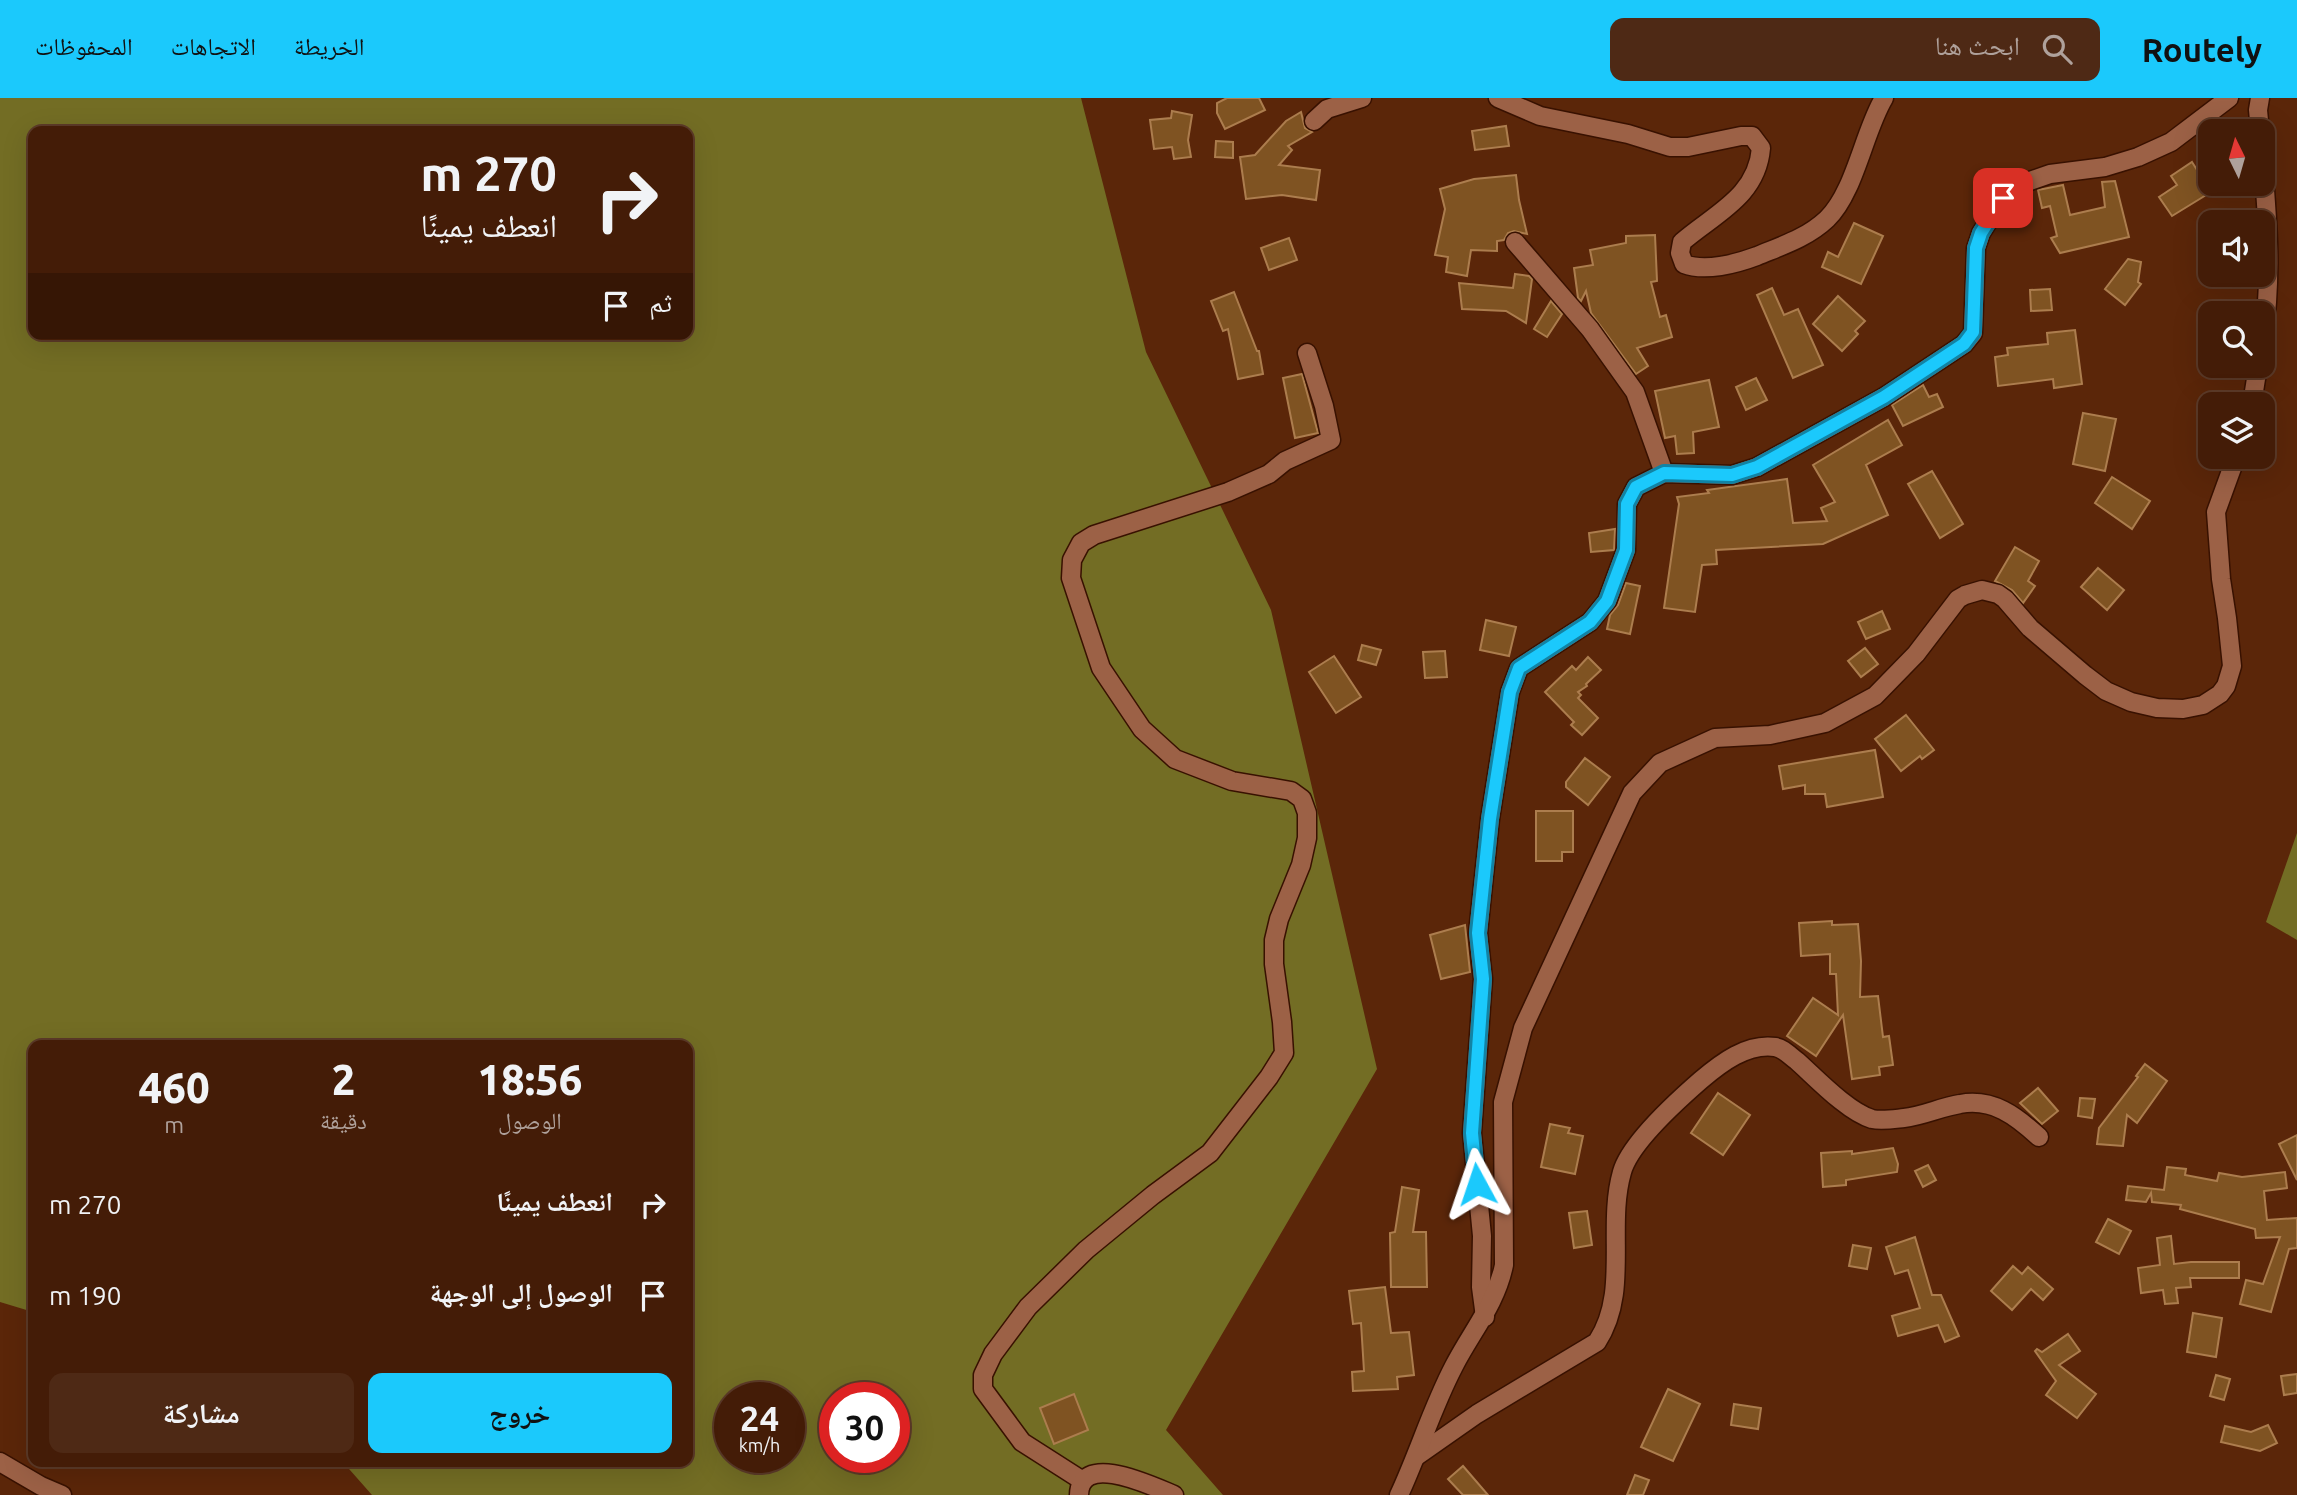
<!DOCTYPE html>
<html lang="ar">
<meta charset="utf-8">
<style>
:root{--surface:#441c07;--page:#4e2915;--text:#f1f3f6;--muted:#afa19b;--line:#5c3a28;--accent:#1bc9fc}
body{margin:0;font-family:Ubuntu,"Noto Naskh Arabic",sans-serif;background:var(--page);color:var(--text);direction:rtl;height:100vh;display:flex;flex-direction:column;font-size:26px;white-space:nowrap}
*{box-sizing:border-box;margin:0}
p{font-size:23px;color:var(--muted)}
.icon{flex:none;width:38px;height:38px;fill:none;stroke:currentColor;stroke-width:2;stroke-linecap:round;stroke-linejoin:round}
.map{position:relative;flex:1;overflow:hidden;direction:ltr}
.drawer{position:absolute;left:28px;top:942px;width:665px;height:427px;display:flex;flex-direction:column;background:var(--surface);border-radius:14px;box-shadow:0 7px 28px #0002,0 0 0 2px var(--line);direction:rtl}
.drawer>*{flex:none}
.hud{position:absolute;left:28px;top:28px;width:665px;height:214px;border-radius:14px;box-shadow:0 7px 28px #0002,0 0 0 2px var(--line);direction:rtl;background:#441c07;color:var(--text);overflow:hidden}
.needle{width:46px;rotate:355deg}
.controls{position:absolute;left:2198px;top:21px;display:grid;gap:14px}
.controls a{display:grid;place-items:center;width:77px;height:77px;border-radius:14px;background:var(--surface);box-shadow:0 7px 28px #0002,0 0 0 2px var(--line);font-size:35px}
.speed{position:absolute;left:714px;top:1284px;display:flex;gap:14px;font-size:35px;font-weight:700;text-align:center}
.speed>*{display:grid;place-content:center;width:91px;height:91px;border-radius:50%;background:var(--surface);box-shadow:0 7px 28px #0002,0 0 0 2px var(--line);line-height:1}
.speed small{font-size:18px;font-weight:400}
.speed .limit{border:10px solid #d22;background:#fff;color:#111}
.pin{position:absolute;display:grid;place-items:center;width:60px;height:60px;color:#fff;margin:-30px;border-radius:14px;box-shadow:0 4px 10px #0006}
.me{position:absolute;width:77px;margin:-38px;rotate:355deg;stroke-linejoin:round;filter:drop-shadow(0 0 5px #0008)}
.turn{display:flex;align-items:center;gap:24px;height:147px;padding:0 21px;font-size:32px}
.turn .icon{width:91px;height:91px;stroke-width:2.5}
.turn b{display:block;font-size:49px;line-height:60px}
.then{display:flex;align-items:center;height:66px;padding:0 21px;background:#0003;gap:14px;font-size:26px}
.eta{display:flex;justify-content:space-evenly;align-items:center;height:119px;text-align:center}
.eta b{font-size:42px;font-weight:800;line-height:49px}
.action{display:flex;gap:14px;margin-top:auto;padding:14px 21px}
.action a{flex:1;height:80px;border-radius:14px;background:var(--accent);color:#111;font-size:28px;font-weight:800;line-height:80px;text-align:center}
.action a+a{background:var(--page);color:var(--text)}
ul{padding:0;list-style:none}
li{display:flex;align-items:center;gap:21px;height:91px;padding:0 21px}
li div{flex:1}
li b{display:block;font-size:26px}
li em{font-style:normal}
header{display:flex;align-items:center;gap:42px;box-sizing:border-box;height:98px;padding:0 35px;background:var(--accent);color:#111}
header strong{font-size:33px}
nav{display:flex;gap:38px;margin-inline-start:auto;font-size:24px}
.search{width:490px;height:63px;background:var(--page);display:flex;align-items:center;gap:18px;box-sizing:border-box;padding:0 24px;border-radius:14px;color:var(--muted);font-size:26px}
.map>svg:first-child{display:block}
</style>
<header>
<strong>Routely</strong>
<div class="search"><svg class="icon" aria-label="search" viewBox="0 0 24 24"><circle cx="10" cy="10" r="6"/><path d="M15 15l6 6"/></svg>ابحث هنا</div>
<nav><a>الخريطة</a><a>الاتجاهات</a><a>المحفوظات</a></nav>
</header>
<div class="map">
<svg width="2297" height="1397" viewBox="0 0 2297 1397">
<rect width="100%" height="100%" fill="#5b2609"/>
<!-- forest -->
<g fill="#736d24" fill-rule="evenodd">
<path d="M0,0h1081l65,254 125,258 106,459 -211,361 57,65h-851l-30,-34h346v-416h-655v267l-33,-10zM33,33h655v203h-655zM730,1300h59v60h-59zM835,1300h59v60h-59z"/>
<path d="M2297,735v107l-31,-18z"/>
</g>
<!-- building -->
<g fill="#7f5322" stroke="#ac7d4e" stroke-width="2">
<path d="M1227,0h32l6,12 -40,19 -8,-16v-10z"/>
<path d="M1172,13l20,4 -4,25 3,17 -17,2 -2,-12 -18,2 -4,-29 21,-2z"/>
<path d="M1301,14l4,16 7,4 -24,14 4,4 -13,15 41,5 -4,30 -34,-5 -36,4 -6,-42 15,-2 31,-34z"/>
<path d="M1506,28l3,20 -34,4 -3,-19z"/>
<path d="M1216,43l17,1v16l-18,-1z"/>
<path d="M2192,64l19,30 -39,24 -13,-19 18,-12 -6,-9z"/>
<path d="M1516,77l3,25 8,34 -13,-3 -6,2 -4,7 -7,1v10l-26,-1 -4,26 -21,-4 2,-15 -13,-2 10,-46 -5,-20 34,-10z"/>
<path d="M2115,83l14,56 -69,16 -9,-15 6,-2 -7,-30 -8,2 -4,-18 25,-5 7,30 35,-8 -3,-25z"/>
<path d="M1854,125l29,13 -22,48 -39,-17 6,-15 10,5z"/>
<path d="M1655,137l2,46 -6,1 9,35 6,-2 6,22 -35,11 11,18 -12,8 -45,-61 -5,-22 -5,10 -3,-3 -4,-30 19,-3 -3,-15 36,-7v-7z"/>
<path d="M1289,140l8,22 -28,10 -8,-22z"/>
<path d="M2128,161l13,3 -3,20 3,2 -16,21 -20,-16z"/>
<path d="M1515,176l14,2 3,3 -6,44 -20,-12 -44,-2 -3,-26 54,5z"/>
<path d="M1772,190l12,27 14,-6 25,56 -30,13 -36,-83z"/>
<path d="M2050,191l2,21 -21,1 -1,-21z"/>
<path d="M1234,194l23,59h2l4,23 -25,5 -10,-50 -5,2 -12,-30z"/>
<path d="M1838,198l27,25 -10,10 3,3 -16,17 -29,-27z"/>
<path d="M1551,203l11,13 -15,23 -13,-8z"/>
<path d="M2075,232l7,54 -28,4 -1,-9 -55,7 -3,-29 13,-2 -1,-7 41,-4 -1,-11z"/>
<path d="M1302,276l16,59 -23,5 -12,-60z"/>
<path d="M1756,280l11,22 -21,10 -10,-23z"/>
<path d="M1709,282l10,47 -26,5 1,21 -17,1 -2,-18 -10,2 -10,-47z"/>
<path d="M1923,287l6,12 8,-3 6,13 -40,19 -11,-21z"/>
<path d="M2083,315l33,6 -11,52 -32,-7z"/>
<path d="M1888,322l14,25 -36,20 22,50 -65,29 -107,6 1,14 -15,1 -7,47 -31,-4 15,-104 -2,-7 32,-4 -2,-3 80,-11 6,44 34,-2 -6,-13 14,-6 -22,-37z"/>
<path d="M1932,373l31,53 -23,14 -32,-54z"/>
<path d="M2112,379l38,24 -18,28 -37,-26z"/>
<path d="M1615,431l-1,21 -23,2 -2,-19z"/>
<path d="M2015,449l24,14 -11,20 7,5 -12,17 -11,-13 -17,-9z"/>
<path d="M2098,470l26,22 -17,20 -26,-23z"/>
<path d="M1626,485l14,3 -10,48 -23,-5 3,-14 8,-10z"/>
<path d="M1882,513l8,18 -24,10 -8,-17z"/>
<path d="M1486,522l30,7 -7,29 -29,-6z"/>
<path d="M1362,547l19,5 -5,15 -18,-5z"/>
<path d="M1865,550l13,16 -17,13 -13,-16z"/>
<path d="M1445,553l2,26 -22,1 -2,-26z"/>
<path d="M1334,558l27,41 -25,16 -27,-41z"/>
<path d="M1588,559l13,13 -15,14 1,2 -9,6 3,3 -3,3 20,20 -16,17 -11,-10 3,-3 -29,-30 27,-26 4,4z"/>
<path d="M1906,617l28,35 -12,9 -2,-3 -19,15 -26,-32z"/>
<path d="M1875,652l8,47 -56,10 -2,-13h-20v-9l-22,4 -4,-23z"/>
<path d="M1585,660l25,19 -22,28 -22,-18v-5z"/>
<path d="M1536,713h37v41h-11v9h-26z"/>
<path d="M1832,823v4l26,-1 3,37 -1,36 18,-1 5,41 6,-1 4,29 -14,2 1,8 -28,4 -9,-64 -27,41 -29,-20 26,-38 25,17 -2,-41h-6v-20l-29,2 -2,-33z"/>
<path d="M1465,827l5,47 -29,7 -11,-44z"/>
<path d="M2145,966l22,17 -30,42 -10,-8 -4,31 -26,-2 2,-16 39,-51 -2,-1z"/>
<path d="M2038,990l20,23 -16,13 -22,-21z"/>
<path d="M1718,995l32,22 -27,40 -32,-22z"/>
<path d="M2080,1000l15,1 -3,19 -14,-2z"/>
<path d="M1550,1026l20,4 -2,5 15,3 -8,38 -34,-7z"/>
<path d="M2297,1037v45l-18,-36z"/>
<path d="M1893,1050l5,16 -1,8 -51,8v5l-23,2 -2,-34 31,-2v3z"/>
<path d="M1928,1067l8,15 -13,7 -8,-16z"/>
<path d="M2167,1069l19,2 -1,6 32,6 2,-8 23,4 43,-5 2,16 -23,3 3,29 30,-2v30l-8,1 -18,63 -31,-8 6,-24 17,4 17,-47 -24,1 -1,-9 -75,-20 1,-4 -29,-3 -1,-9 -5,9 -20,-2 2,-14 36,4z"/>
<path d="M1402,1089l17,3 -6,42h13l1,55h-36l-1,-54 5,-1z"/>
<path d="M1587,1113l5,34 -18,3 -5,-35z"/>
<path d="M2108,1121l23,12 -12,23 -23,-12z"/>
<path d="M2171,1138l3,28 17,-2h48v16h-49l1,9 -15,1 2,15 -13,1 -2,-14 -22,3 -3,-25 22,-3 -3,-27z"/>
<path d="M1915,1139l17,58h9l18,41 -14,6 -7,-17 -40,11 -6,-20 28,-8 -12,-38 -13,4 -9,-27z"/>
<path d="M1853,1147l18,3 -4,21 -18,-3z"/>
<path d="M2013,1168l9,8 6,-7 25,22 -10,11 -12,-11 -19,21 -21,-19z"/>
<path d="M1385,1189l6,46 18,-1 5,43 -17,2 1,12 -45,2 -1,-19 12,-1 -3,-48 -8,1 -4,-33z"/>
<path d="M2193,1215l29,5 -6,39 -29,-5z"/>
<path d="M2068,1236l12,17 -21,14 37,29 -19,24 -31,-23 10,-14 -21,-30 2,-2 5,3z"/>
<path d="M2297,1276v19l-13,2 -3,-19z"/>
<path d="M2216,1277l14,4 -6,21 -14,-4z"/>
<path d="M1668,1291l32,15 -27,57 -32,-14z"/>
<path d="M1074,1296l14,36 -34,14 -14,-36z"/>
<path d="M1734,1306l27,4 -3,21 -27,-4z"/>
<path d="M2268,1327l9,18 -17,8 -39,-9 4,-16 26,6z"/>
<path d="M1463,1368l25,29h-25l-15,-16z"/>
<path d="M1635,1377l14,5 -6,15h-16z"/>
</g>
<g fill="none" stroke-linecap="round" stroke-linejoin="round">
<!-- street casing -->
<g stroke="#381100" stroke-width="21">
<g id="street">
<path d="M1498,0l42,18 88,18 42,13h18l53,-11h11l9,12c-4,49 -47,66 -79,94l-2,11 4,11c21,8 52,0 73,-8 24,-10 50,-18 70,-37 28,-27 37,-88 57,-121"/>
<path d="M1314,23l13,-12 35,-11"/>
<path d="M1515,144l75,87 45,63 29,81"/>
<path d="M1485,1219l-4,-30 1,-51 -10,-103 11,-154 -5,-46 12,-114 20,-127 9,-24 71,-46 17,-21 19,-51 1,-46 9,-17 28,-14 68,2 25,-8 127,-70 80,-53 9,-11 3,-85 5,-15 22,-35 24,-16 23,-8 55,-7 33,-10 33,-15 58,-44"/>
<path d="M1417,1358l60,-42 120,-72c33,-50 9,-114 25,-170 8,-29 56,-72 79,-92 20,-17 46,-37 74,-33 8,1 15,9 22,14 19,17 51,51 75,58 10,2 22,0 32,-1 19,-2 37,-11 56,-14 33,-6 56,12 79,33"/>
<path d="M1083,1383l-61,-39 -39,-53v-14l10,-21 35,-47 58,-57 67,-55 57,-42 59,-76 15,-24 -2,-31 -8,-58v-24l5,-21 22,-54 6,-27v-25l-5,-14 -11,-8 -59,-10 -57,-22 -33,-30 -41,-61 -30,-90 1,-18 9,-17 13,-8 134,-43 41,-18 16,-13 46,-21 -7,-34 -17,-53"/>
</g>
</g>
<!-- secondary casing -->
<g stroke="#381100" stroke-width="21">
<g id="secondary">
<path d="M2260,33l-2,-21 2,-12"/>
<path d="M2263,67c5,58 9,115 0,173"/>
<path d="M2252,306l6,-38"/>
<path d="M0,1364l41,24 21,9"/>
<path d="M1079,1397c1,-44 73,-9 95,0"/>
<path d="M1399,1397c20,-43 33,-87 55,-129 18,-35 42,-62 50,-101l-1,-163 20,-74 109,-235 28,-30 55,-25 55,-3 55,-12 50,-27 41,-42 42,-55 7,-4 17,-5 16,4 7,5 25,29 55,47 21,16 25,11 26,6 26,1 20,-4 17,-11 6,-8 6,-20 -5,-48 -6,-39 -5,-67 20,-55"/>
</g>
</g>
<!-- street -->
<use href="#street" stroke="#9c6146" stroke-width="18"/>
<!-- secondary -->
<use href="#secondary" stroke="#9c6146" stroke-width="18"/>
</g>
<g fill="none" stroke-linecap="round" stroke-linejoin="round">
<!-- route casing -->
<g stroke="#1283a4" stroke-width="18">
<path id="route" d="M1477,1086l-5,-51 11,-154 -5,-46 12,-114 20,-127 9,-24 71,-46 17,-21 19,-51 1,-46 9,-17 28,-14 68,2 25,-8 127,-70 80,-53 9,-12 3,-84 5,-15 22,-35"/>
</g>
<!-- route -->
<use href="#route" stroke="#1bc9fc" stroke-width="12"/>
</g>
</svg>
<div class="controls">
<a><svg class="needle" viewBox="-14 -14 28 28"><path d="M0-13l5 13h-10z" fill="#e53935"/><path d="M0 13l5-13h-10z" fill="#afa19b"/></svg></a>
<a><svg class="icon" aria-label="sound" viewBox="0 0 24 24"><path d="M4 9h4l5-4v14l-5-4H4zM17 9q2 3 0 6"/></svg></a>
<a><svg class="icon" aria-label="search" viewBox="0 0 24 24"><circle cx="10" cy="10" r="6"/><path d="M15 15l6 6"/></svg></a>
<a><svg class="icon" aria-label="layers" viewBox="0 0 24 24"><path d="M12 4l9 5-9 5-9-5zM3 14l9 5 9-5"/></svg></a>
</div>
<div class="speed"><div>24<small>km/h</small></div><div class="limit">30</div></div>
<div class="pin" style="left:2003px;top:100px;background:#d93025"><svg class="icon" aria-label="arrive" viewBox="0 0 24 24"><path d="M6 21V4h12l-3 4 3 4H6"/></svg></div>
<svg class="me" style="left:1477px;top:1086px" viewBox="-20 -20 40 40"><path d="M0-17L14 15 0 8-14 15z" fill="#1bc9fc" stroke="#fff" stroke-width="4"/></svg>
<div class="hud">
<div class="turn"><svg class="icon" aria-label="right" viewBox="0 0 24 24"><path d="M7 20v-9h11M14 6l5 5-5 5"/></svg><div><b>270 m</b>انعطف يمينًا</div></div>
<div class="then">ثم<svg class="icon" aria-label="arrive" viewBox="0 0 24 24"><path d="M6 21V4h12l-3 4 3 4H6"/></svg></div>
</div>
<section class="drawer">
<div class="eta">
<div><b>18:56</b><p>الوصول</p></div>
<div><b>2</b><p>دقيقة</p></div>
<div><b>460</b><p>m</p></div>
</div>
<ul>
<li><svg class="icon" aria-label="right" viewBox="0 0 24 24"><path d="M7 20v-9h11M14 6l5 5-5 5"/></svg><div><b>انعطف يمينًا</b></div><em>270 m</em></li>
<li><svg class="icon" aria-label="arrive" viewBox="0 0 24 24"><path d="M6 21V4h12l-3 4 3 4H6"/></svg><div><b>الوصول إلى الوجهة</b></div><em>190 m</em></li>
</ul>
<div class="action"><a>خروج</a><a>مشاركة</a></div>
</section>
</div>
